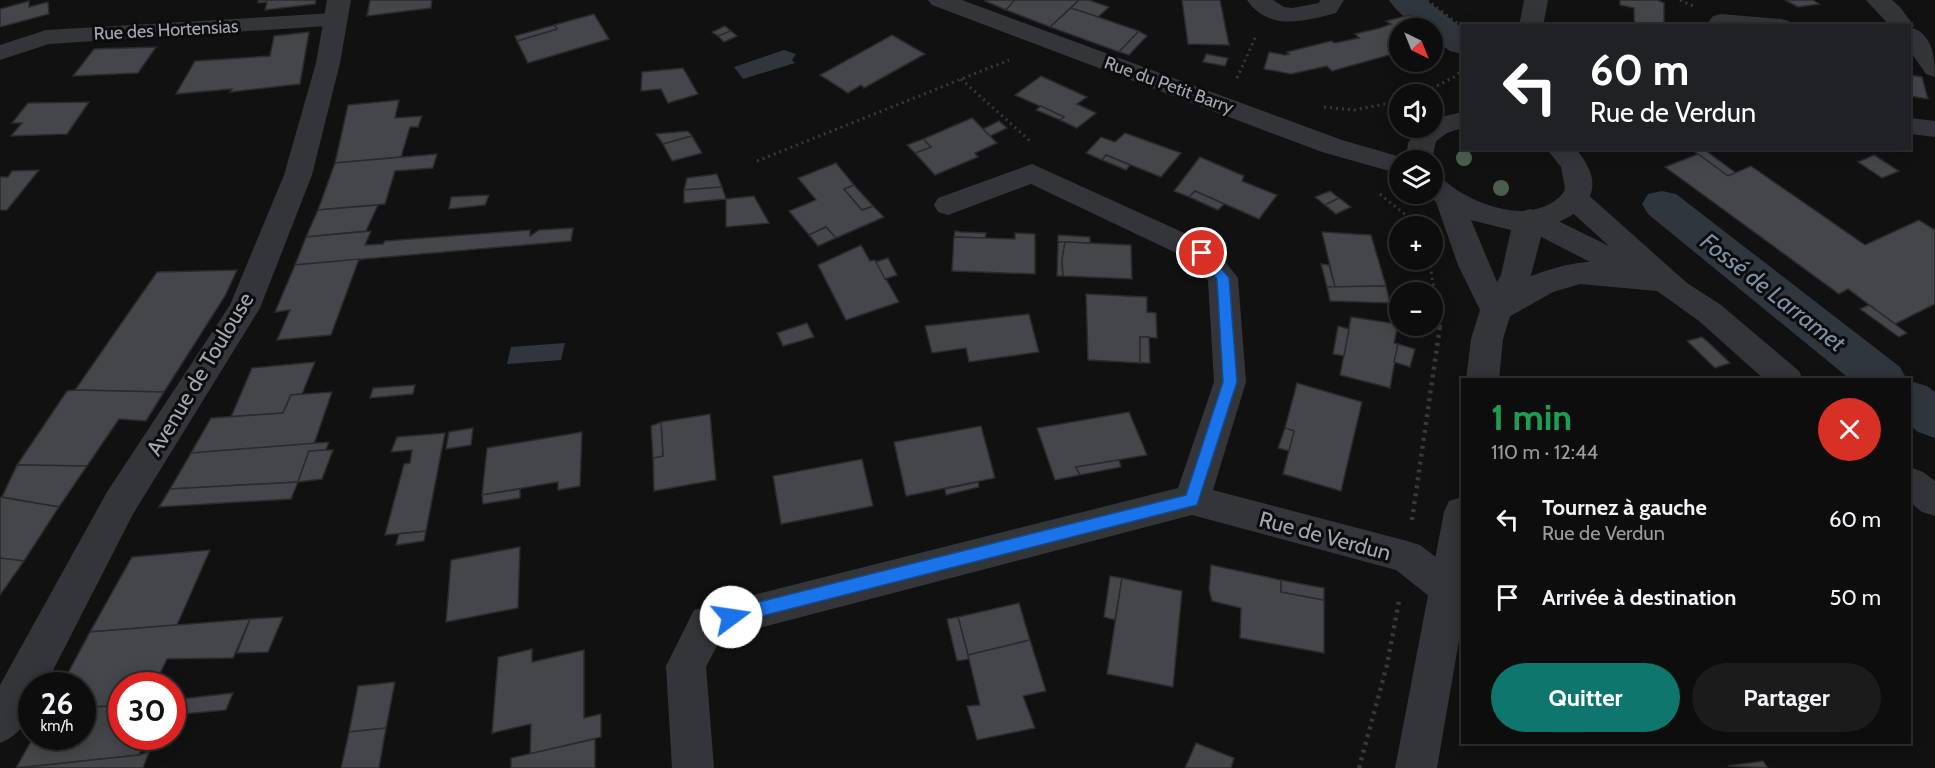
<!DOCTYPE html>
<html lang="fr">
<meta charset="utf-8">
<style>
:root{--surface:#0d0d0e;--page:#1b1b1c;--text:#f1f3f6;--muted:#9a9c9e;--line:#2d2d2e;--accent:#0f766e}
body{margin:0;font-family:Cabin,sans-serif;background:var(--page);color:var(--text);height:100vh;display:flex;flex-direction:column;font-size:22px;white-space:nowrap}
*{box-sizing:border-box;margin:0}
p{font-size:20px;color:var(--muted)}
.icon{flex:none;width:33px;height:33px;fill:none;stroke:currentColor;stroke-width:2;stroke-linecap:round;stroke-linejoin:round}
.map{position:relative;flex:1;overflow:hidden}
.drawer{position:absolute;left:1461px;top:378px;width:450px;height:366px;display:flex;flex-direction:column;background:var(--surface);border-radius:0px;box-shadow:0 3px 15px #0003,0 0 0 2px var(--line)}
.drawer>*{flex:none}
.guide{position:absolute;left:1461px;top:24px;width:450px;height:126px;border-radius:0px;box-shadow:0 3px 15px #0003,0 0 0 2px var(--line);background:#202124;color:#fff;overflow:hidden}
.needle{width:39px;rotate:137deg}
.buttons{position:absolute;left:1389px;top:18px;display:grid;gap:12px}
.buttons a{display:grid;place-items:center;width:54px;height:54px;border-radius:50%;background:var(--surface);box-shadow:0 3px 15px #0003,0 0 0 2px var(--line);font-size:30px}
.speed{position:absolute;left:18px;top:672px;display:flex;gap:12px;font-size:30px;font-weight:700;text-align:center}
.speed>*{display:grid;place-content:center;width:78px;height:78px;border-radius:50%;background:var(--surface);box-shadow:0 3px 15px #0003,0 0 0 2px var(--line);line-height:1}
.speed small{font-size:15px;font-weight:400}
.speed .limit{border:9px solid #d22;background:#fff;color:#111}
.pin{position:absolute;display:grid;place-items:center;width:51px;height:51px;color:#fff;margin:-26px;border:3px solid #fff;border-radius:50%;box-shadow:0 2px 6px #0007}
.me{position:absolute;width:66px;margin:-33px;rotate:76deg;stroke-linejoin:round;filter:drop-shadow(0 0 4px #0008)}
.turn{display:flex;align-items:center;gap:21px;height:126px;padding:0 30px;font-size:27px}
.turn .icon{width:78px;height:78px;stroke-width:2.5}
.turn b{display:block;font-size:42px;line-height:51px}
.round{display:grid;place-items:center;flex:none;width:63px;height:63px;border-radius:32px;background:var(--page)}
.overview{display:flex;align-items:center;justify-content:space-between;height:102px;padding:0 30px}
h1{font-size:36px;font-weight:700;line-height:45px;color:#1e9e55}
.cta{display:flex;gap:12px;margin-top:auto;padding:12px 30px}
.cta a{flex:1;height:69px;border-radius:36px;background:var(--accent);color:#fff;font-size:24px;font-weight:700;line-height:69px;text-align:center}
.cta a+a{background:var(--page);color:var(--text)}
ul{padding:0;list-style:none}
li{display:flex;align-items:center;gap:18px;height:78px;padding:0 30px}
li div{flex:1}
li b{display:block;font-size:22px}
li em{font-style:normal}
.map>svg:first-child{display:block}
</style>
<div class="map">
<svg width="1935" height="768" viewBox="0 0 1935 768">
<rect width="100%" height="100%" fill="#111112"/>
<!-- water -->
<g fill="#30363d">
<path d="M784,50l12,4 -4,6 3,3 -52,16 -9,-12z"/>
<path d="M565,343l-4,17 -54,4 4,-17z"/>
</g>
<g fill="none" stroke-linecap="round" stroke-linejoin="round">
<!-- canal -->
<g fill="#30363d" fill-rule="evenodd">
<path d="M1389,0h37l36,28v26l-12,-3 -18,-13v-10c-16,0 -34,-14 -43,-28z"/>
<path d="M1662,191l14,3 224,173 7,13h-56l-203,-166 -6,-10 6,-10z"/>
<path d="M1910,381l17,5 8,6v46l-17,-6 -8,-7z"/>
</g>
</g>
<!-- building -->
<g fill="#45464a" stroke="#2b2b2e" stroke-width="1.5">
<path d="M258,0h58l-1,4 -50,6 2,-8 -9,1z"/>
<path d="M370,0h62l-1,8 -64,8z"/>
<path d="M987,0h28l-9,10 -21,-9z"/>
<path d="M1015,0h64l-29,27 -44,-17z"/>
<path d="M1079,0h10l20,7 -11,10 -27,-9z"/>
<path d="M1182,0h38l9,45 -41,-1z"/>
<path d="M1620,0h37l7,3v21l10,2h-34l-6,-5v-13l-14,-3z"/>
<path d="M1785,0h28l6,4 -21,3z"/>
<path d="M29,1v6l19,-5 1,12 -49,13v-18z"/>
<path d="M1071,8l27,9 41,14 -20,21 -69,-25z"/>
<path d="M594,14l15,25 -81,24 -11,-22 40,-12 -3,-4z"/>
<path d="M1410,15l16,13h-26v24l-68,19 -5,-5 -36,8 -27,-5 5,-17 16,3 4,-1 -2,-2 44,-11 4,2 24,-5 -4,-4 25,-6 11,-4 -5,-3z"/>
<path d="M554,25l3,4 -40,12 -2,-5z"/>
<path d="M725,26l6,5 -13,5 -6,-4z"/>
<path d="M731,31l6,5 -13,6 -6,-6z"/>
<path d="M1139,31l8,5 -18,19 -10,-3z"/>
<path d="M309,32l-9,52 -70,8 2,-3 -56,5 19,-33 75,-5 4,-20z"/>
<path d="M892,35l33,19 -61,34 -3,-3 -13,8 -28,-18z"/>
<path d="M156,47l-18,26 -65,3 21,-27z"/>
<path d="M1206,54l22,4 -3,8 -22,-4z"/>
<path d="M683,68l15,26 -30,9 -7,-14 -20,2 1,-19z"/>
<path d="M1910,75l12,2 6,22 -18,-3z"/>
<path d="M1041,76l46,21 -10,7 19,9 -19,15 -17,-8 4,-3 -49,-22z"/>
<path d="M399,100l-4,18 27,-2 -4,11h-8l-9,30 -66,6 13,-58z"/>
<path d="M89,102l-22,32 -56,2 11,-13h-10l16,-20z"/>
<path d="M1041,106l23,11 -4,3 -24,-10z"/>
<path d="M972,118l25,25 -22,10 3,4 -43,18 -20,-22 16,-6 -8,-8z"/>
<path d="M999,121l8,7 -17,8 -7,-7z"/>
<path d="M688,131l4,5 -29,8 -7,-10z"/>
<path d="M1125,133l56,20 -20,24 -55,-22 -4,5 -16,-7 15,-16 14,5z"/>
<path d="M692,136l10,17 -30,8 -9,-17z"/>
<path d="M923,139l8,8 -16,6 -8,-8z"/>
<path d="M1690,148h12l34,25 -8,3z"/>
<path d="M437,154l-4,14 -38,3 -10,33 -67,6 17,-47z"/>
<path d="M1698,154l30,22 23,-10 114,79 54,-25 16,10v74l-40,20 -47,-35 -9,5 -174,-127z"/>
<path d="M1106,155l24,10 -4,5 -24,-10z"/>
<path d="M1874,155l25,16 -17,7 -24,-16z"/>
<path d="M1200,157l44,19 -2,5 35,14 -18,24 -64,-28 -6,6 -15,-6z"/>
<path d="M836,163l18,22 -10,4 18,21 11,-4 11,11 -48,21 -10,-11 -17,8 -20,-24 27,-11 -18,-22z"/>
<path d="M39,170l-32,40h-7v-33h8l4,-6z"/>
<path d="M717,174l5,13 -38,3 3,-12z"/>
<path d="M854,185l19,21 -11,4 -18,-21z"/>
<path d="M722,187l4,12 -42,4v-13z"/>
<path d="M1195,191l29,13 -6,6 -29,-13z"/>
<path d="M1330,191l9,7 -14,7 -10,-8z"/>
<path d="M489,195l-4,10 -36,4 2,-12z"/>
<path d="M754,196l15,27 -43,4v-28z"/>
<path d="M1339,198l12,9 -15,7 -11,-9z"/>
<path d="M378,205l-12,26 -60,6 12,-27z"/>
<path d="M826,227l10,11 -18,8 -9,-11z"/>
<path d="M573,228l-2,13 -276,24 11,-28 65,-6 -6,14 18,-1 2,-3 145,-11v6l9,-6z"/>
<path d="M955,231l6,1 25,1 -1,5 -31,-1z"/>
<path d="M1322,232l49,3 15,51 -51,1z"/>
<path d="M1015,233l20,1v40l-83,-3 2,-34 61,2z"/>
<path d="M1058,235l32,2v6l-32,-1z"/>
<path d="M1058,242h7l-3,18 1,16h-6z"/>
<path d="M1065,242l66,3 1,34 -69,-3 -1,-16z"/>
<path d="M861,245l9,16 5,-1 24,42 -53,18 -28,-55z"/>
<path d="M888,258l9,17 -12,4 -9,-17z"/>
<path d="M359,259l-28,76 -54,5 13,-30 -15,2 20,-47z"/>
<path d="M1321,264l8,1 6,22h-8z"/>
<path d="M237,270l-12,26 -61,96 -89,-2 82,-118z"/>
<path d="M1386,286l4,17 -60,-2 -3,-14z"/>
<path d="M1086,294l61,3v15l9,1 1,25 -17,-1v26l-52,-3z"/>
<path d="M1869,305l26,19 12,9 -8,4 -39,-28z"/>
<path d="M1029,314l10,38 -70,10 -3,-14 -34,5 -7,-27z"/>
<path d="M1351,317l47,7 -4,19 4,1 -8,44 -50,-13z"/>
<path d="M807,323l7,14 -31,9 -6,-13z"/>
<path d="M1338,326l11,3 -5,27 -11,-2z"/>
<path d="M1140,337h9l1,26h-10z"/>
<path d="M1702,337l6,5 22,21 -15,5 -28,-27z"/>
<path d="M1398,344l17,5 -5,18 -16,-5z"/>
<path d="M315,362l-13,32 -11,1 -8,18 -52,4 21,-49z"/>
<path d="M1297,383l65,19 -21,89 -58,-17 11,-43 -9,-3z"/>
<path d="M415,385l-2,9 -43,4 3,-10z"/>
<path d="M75,390l89,2 -18,29 -27,-2 -32,47 -70,-1 50,-74z"/>
<path d="M332,392l-18,52 -123,9 20,-35 72,-5 8,-18z"/>
<path d="M1129,412l18,43 -71,12 4,8 -25,5 -18,-52z"/>
<path d="M710,414l6,66 -62,11 -1,-33 10,-2 -2,-34z"/>
<path d="M661,422l2,34 -10,2 -2,-32z"/>
<path d="M981,426l14,52 -89,18 -12,-54z"/>
<path d="M473,428l-2,17 -25,4 3,-17z"/>
<path d="M1285,428l9,3 -5,20 -11,-3z"/>
<path d="M582,432l-2,54 -22,4v-8l-76,13 5,-47z"/>
<path d="M445,433l-19,98 -41,4 19,-71 6,-1 2,-13 -21,2 6,-15z"/>
<path d="M329,442l-3,8 -17,1 -11,31 -128,7 21,-36z"/>
<path d="M326,450h7l-11,29 -24,3 11,-31z"/>
<path d="M862,459l11,47 -92,18 -8,-48z"/>
<path d="M1119,460l2,7 -41,8 -4,-8z"/>
<path d="M17,465l70,1 -28,41 -57,-10z"/>
<path d="M298,482l-7,17 -132,8 11,-18z"/>
<path d="M978,482l1,5 -33,8 -1,-6z"/>
<path d="M520,489v9l-37,6 -1,-9z"/>
<path d="M0,497l59,10 -35,54 -24,-3z"/>
<path d="M426,531l-2,10 -28,4 3,-11z"/>
<path d="M520,547l-2,61 -72,14 5,-62z"/>
<path d="M210,550l-33,75 -87,7 42,-75z"/>
<path d="M0,558l24,3 -24,34z"/>
<path d="M1211,565l70,15v12l43,8v53l-84,-15 1,-30 -29,-7 -3,-11z"/>
<path d="M1110,576l12,2 -7,42 -11,-3z"/>
<path d="M1122,578l60,13 -9,96 -66,-13z"/>
<path d="M1281,580l43,8v12l-43,-8z"/>
<path d="M1019,603l11,37 -62,15 -10,-38z"/>
<path d="M283,617l-15,35 -31,1 13,-34z"/>
<path d="M958,617l11,42 -12,2 -10,-42z"/>
<path d="M250,619l-17,39 -66,1 -13,27h-32v19l-40,3v-22h-21l29,-54z"/>
<path d="M1030,640l16,51 -23,5 12,32 -58,12 -10,-34 13,-1 -12,-50z"/>
<path d="M532,649v13l52,-12v68l17,-4v23l-71,17 1,-30 -39,9 6,-76z"/>
<path d="M395,682l-9,46 -37,4 9,-46z"/>
<path d="M233,693l-7,17 -54,5v-15z"/>
<path d="M122,705v31h24l-7,19 -123,13 18,-32h48v-28z"/>
<path d="M386,728l-7,40h-38l8,-36z"/>
<path d="M595,739v29h-84v-10z"/>
<path d="M1196,743l38,15 -3,10h-46z"/>
<path d="M149,752l-6,16h-125l121,-13z"/>
<path d="M1763,761l5,7 -40,-2z"/>
</g>
<g fill="none" stroke-linecap="round" stroke-linejoin="round">
<!-- path-far1 -->
<g stroke="#38393e" stroke-width="3" stroke-dasharray="2 4" stroke-linecap="butt">
<path d="M1427,0l35,27"/>
<path d="M1680,0l13,6"/>
<path d="M1237,78l19,-42"/>
<path d="M961,79l69,62"/>
<path d="M1421,94l35,-18 6,-7"/>
<path d="M1324,107l30,3 46,-9"/>
<path d="M757,161l252,-101"/>
<path d="M1380,194l27,22 6,10"/>
<path d="M1429,260l12,68"/>
</g>
<!-- path -->
<g stroke="#38393e" stroke-width="4.5" stroke-dasharray="3 5" stroke-linecap="butt">
<path d="M1412,520l28,-194"/>
<path d="M1359,768l28,-103 12,-64"/>
</g>
<!-- minor -->
<g fill="#343539" fill-rule="evenodd">
<path d="M928,0h34l380,140 69,20h-11v14l-78,-22 -390,-147z"/>
<path d="M1247,0h26l11,7 8,1 27,-5 1,-3h24l-8,13c-31,8 -67,19 -89,-13z"/>
<path d="M1866,0h26l8,7 14,19 -2,2c21,6 23,31 23,49l-9,-3 -16,-23v-25h-20z"/>
<path d="M335,13l8,2 4,5 -4,5 -294,19 -49,16v-15l46,-15z"/>
<path d="M1721,14l60,5 8,2 4,5h-81l-3,-5 4,-5z"/>
<path d="M1910,118l25,3v16l-25,-3z"/>
<path d="M1032,164l181,82 25,32 8,104 -33,108 194,51 13,4 42,32v39l-14,-5 -52,-41 -204,-55 -471,123 -15,29 8,101h-42l-6,-102 28,-56 484,-122 36,-106 -6,-102 -17,-20 -160,-76 -83,31 -10,-3 -4,-7 4,-7z"/>
<path d="M1575,190l10,2 102,91 34,22 78,66 4,9h-38l-66,-59 -42,-30 -77,-7 -27,8 -46,26 -11,3 -11,-3 -5,-8c14,-25 82,-48 110,-48l-70,-36 -4,-7 4,-7 10,-3 10,3 69,34 -44,-40 -4,-7 4,-7z"/>
<path d="M1910,467l13,5 12,9v35l-13,-4 -12,-10z"/>
</g>
<!-- tertiary -->
<g fill="#343539" fill-rule="evenodd">
<path d="M327,0h24l-11,63 -28,112 -52,133 -127,206 -88,172h-13c0,26 -6,47 -32,57v-58l107,-193 123,-187 54,-130 32,-112z"/>
<path d="M1524,0h24l-5,26h-24z"/>
<path d="M1462,112v16l-15,5 -11,8 -4,19h-26l2,-17 11,-15h13v-9z"/>
<path d="M1546,148h29c37,42 10,68 -34,80v9l-10,38 -19,35 -9,29 -4,41h-33l5,-41 9,-29 -22,-45 -22,-63 -10,-8h6v-19c12,3 18,11 28,17 26,15 61,27 90,12 7,-5 13,-8 15,-16l-4,-21zM1471,220l40,10 -10,45 -4,7z"/>
<path d="M1462,497v126l-25,145h-42l49,-256 5,-11z"/>
</g>
</g>
<!-- trees -->
<g fill="#4c5d4e">
<circle cx="1464" cy="158" r="8"/>
<circle cx="1501" cy="188" r="8"/>
</g>
<!-- route -->
<path fill="#1a73e8" stroke="#114b97" stroke-width="1.5" d="M1202,249l4,1 23,28 8,104 -40,123 -466,119 -6,-2 -2,-5 2,-6 6,-2 455,-114 37,-113 -6,-103 -21,-26z"/>
<g text-anchor="middle" dominant-baseline="central" stroke-width="6" stroke-linejoin="round" paint-order="stroke">
<!-- far-street labels -->
<g font-size="18" fill="#a3a7b2" stroke="#0c0c0d">
<text transform="translate(166 30) rotate(-3)">Rue des Hortensias</text>
<text transform="translate(1169 85) rotate(20)">Rue du Petit Barry</text>
</g>
<!-- street labels -->
<g font-size="22" fill="#a3a7b2" stroke="#0c0c0d">
<text transform="translate(200 374) rotate(-59)">Avenue de Toulouse</text>
<text transform="translate(1325 536) rotate(15)">Rue de Verdun</text>
</g>
<!-- water labels -->
<g font-size="24" font-style="italic" fill="#7d92aa" stroke="#0c0c0d">
<text transform="translate(1773 292) rotate(38)">Fossé de Larramet</text>
</g>
</g>
</svg>
<div class="buttons">
<a><svg class="needle" viewBox="-14 -14 28 28"><path d="M0-13l5 13h-10z" fill="#e53935"/><path d="M0 13l5-13h-10z" fill="#9a9c9e"/></svg></a>
<a><svg class="icon" aria-label="sound" viewBox="0 0 24 24"><path d="M4 9h4l5-4v14l-5-4H4zM17 9q2 3 0 6"/></svg></a>
<a><svg class="icon" aria-label="layers" viewBox="0 0 24 24"><path d="M12 4l9 5-9 5-9-5zM3 14l9 5 9-5"/></svg></a>
<a>+</a>
<a>−</a>
</div>
<div class="speed"><div>26<small>km/h</small></div><div class="limit">30</div></div>
<div class="pin" style="left:1202px;top:253px;background:#d93025"><svg class="icon" aria-label="arrive" viewBox="0 0 24 24"><path d="M6 21V4h12l-3 4 3 4H6"/></svg></div>
<svg class="me" style="left:731px;top:617px" viewBox="-20 -20 40 40"><circle r="19" fill="#fff"/><path d="M0-13L10 11 0 6-10 11z" fill="#1a73e8"/></svg>
<div class="guide">
<div class="turn"><svg class="icon" aria-label="left" viewBox="0 0 24 24"><path d="M17 20v-9H6M10 6l-5 5 5 5"/></svg><div><b>60 m</b>Rue de Verdun</div></div>
</div>
<section class="drawer">
<div class="overview"><div><h1>1 min</h1><p>110 m · 12:44</p></div><a class="round" style="background:#d93025;color:#fff"><svg class="icon" aria-label="close" viewBox="0 0 24 24"><path d="M6 6l12 12M18 6L6 18"/></svg></a></div>
<ul>
<li><svg class="icon" aria-label="left" viewBox="0 0 24 24"><path d="M17 20v-9H6M10 6l-5 5 5 5"/></svg><div><b>Tournez à gauche</b><p>Rue de Verdun</p></div><em>60 m</em></li>
<li><svg class="icon" aria-label="arrive" viewBox="0 0 24 24"><path d="M6 21V4h12l-3 4 3 4H6"/></svg><div><b>Arrivée à destination</b></div><em>50 m</em></li>
</ul>
<div class="cta"><a>Quitter</a><a>Partager</a></div>
</section>
</div>
